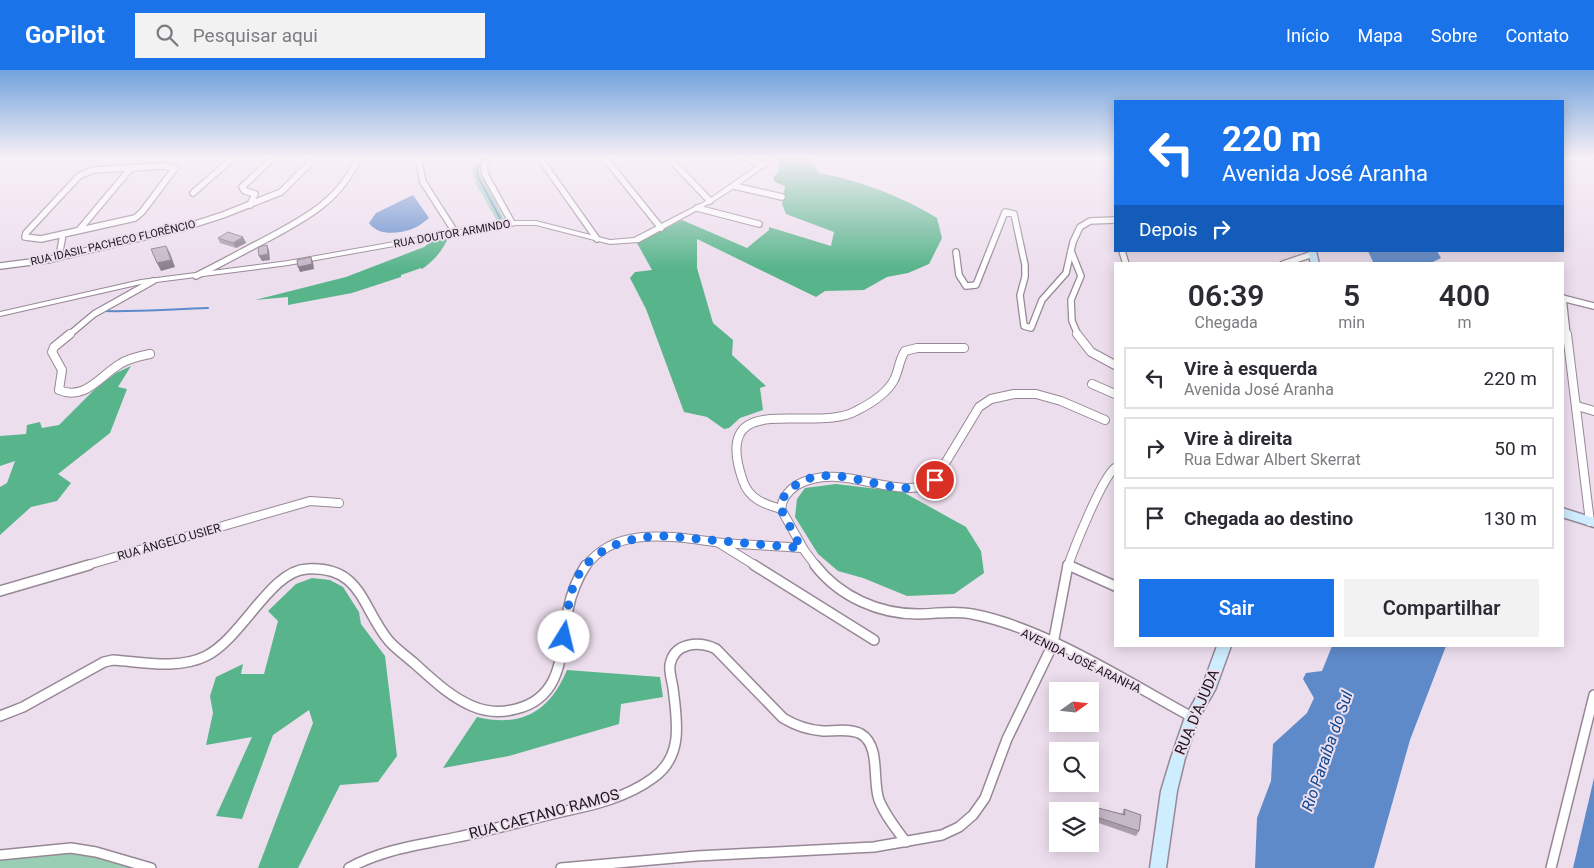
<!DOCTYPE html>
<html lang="pt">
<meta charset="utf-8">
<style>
:root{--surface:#fff;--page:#f2f2f3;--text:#2b2b33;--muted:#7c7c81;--line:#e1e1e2;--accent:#1a73e8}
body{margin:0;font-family:Roboto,sans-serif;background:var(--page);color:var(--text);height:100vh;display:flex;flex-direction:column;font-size:19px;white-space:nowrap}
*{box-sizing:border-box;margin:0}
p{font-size:16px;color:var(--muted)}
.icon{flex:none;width:28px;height:28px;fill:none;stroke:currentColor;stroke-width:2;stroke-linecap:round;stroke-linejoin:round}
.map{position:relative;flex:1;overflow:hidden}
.panel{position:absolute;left:1114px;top:192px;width:450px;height:385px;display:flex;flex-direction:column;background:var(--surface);border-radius:0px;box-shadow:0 2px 12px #0003}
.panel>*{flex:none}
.guide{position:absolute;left:1114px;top:30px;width:450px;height:152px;border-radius:0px;box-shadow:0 2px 12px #0003;background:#1a73e8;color:#fff;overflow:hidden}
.needle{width:32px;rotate:75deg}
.buttons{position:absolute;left:1049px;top:612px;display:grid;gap:10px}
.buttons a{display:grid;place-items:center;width:50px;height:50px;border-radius:0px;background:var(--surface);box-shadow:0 2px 12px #0003;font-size:25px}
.pin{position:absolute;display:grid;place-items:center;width:42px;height:42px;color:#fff;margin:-21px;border:2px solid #fff;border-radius:50%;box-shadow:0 1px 5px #0007}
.me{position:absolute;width:55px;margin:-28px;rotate:9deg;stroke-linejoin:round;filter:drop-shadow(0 0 4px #0008)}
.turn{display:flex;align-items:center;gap:18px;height:105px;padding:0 25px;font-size:22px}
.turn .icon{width:65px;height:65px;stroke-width:2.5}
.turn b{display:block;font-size:35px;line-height:42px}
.then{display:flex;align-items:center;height:48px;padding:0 25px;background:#0003;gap:10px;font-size:19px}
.eta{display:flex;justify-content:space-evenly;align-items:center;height:85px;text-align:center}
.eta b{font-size:30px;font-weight:600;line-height:35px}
.primary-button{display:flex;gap:10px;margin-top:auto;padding:10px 25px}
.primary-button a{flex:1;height:58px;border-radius:0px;background:var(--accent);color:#fff;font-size:20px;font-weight:600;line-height:58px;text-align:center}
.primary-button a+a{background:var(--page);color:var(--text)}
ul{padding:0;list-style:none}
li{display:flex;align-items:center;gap:15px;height:62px;margin:0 10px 8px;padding:0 15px;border:2px solid var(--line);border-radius:0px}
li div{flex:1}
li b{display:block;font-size:19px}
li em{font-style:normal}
header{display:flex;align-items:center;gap:30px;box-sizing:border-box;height:70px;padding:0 25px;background:var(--accent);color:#fff}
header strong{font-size:24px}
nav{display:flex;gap:28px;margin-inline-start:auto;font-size:18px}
.search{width:350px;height:45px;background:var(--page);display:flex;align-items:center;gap:12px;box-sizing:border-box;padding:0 18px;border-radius:0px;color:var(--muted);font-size:19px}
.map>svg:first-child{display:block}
</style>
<header>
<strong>GoPilot</strong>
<div class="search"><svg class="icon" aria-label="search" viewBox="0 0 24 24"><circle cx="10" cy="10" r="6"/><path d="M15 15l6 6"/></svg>Pesquisar aqui</div>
<nav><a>Início</a><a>Mapa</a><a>Sobre</a><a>Contato</a></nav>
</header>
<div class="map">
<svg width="1594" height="798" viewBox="0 0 1594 798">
<rect width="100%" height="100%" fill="#eddeed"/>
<!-- green -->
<g fill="#9aceb4">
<path d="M479,87h8l-7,12 1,5 23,45 -7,2 -21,-37 -4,-14z"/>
<path d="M71,778l76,20h-147v-13z"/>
</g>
<!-- forest -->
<g fill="#58b48b">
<path d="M780,87h28l11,16c42,8 82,23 118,45l5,20 -13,26 -21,9 -21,4 -23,13 -39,1 -9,6 -119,-58v29l16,55 20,17 -1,15 34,31 -6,2 3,22 -23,8 -11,10 -5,1 -17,-12 -23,-5 -38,-103 -16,-31 5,-6 17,-2 -15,-27 45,-23 65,28 22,-18v-3l62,19 3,-14 -48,-18 -4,-10 3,-18 -10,-4 -2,-5 5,-4z"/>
<path d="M449,166c-6,14 -14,24 -27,33l-1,-1 -20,7v2l-49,16 -64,12v-8l-33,3 91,-23 78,-30 12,-9z"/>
<path d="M131,296l-13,21 9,2 -17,44 -52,41 13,9 -14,18 -26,6 -31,28v-48l7,-4 8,-22 -15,5v-30l26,-2 1,-9 13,-3 2,6 17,-3 34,-34 23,-18z"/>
<path d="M836,414l67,8 63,35 15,24 3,22 -30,21 -47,2 -44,-18 -25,-7 -20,-17 -23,-37 2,-18 8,-11z"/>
<path d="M312,508l18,2 13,7 16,25 2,12 24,32 12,100 -19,26 -38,3 -42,83h-40l55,-145 -4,-13 -36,25 -31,84 -26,-3 36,-79 -46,8 7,-32 -3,-17 6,-19 27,-13 -2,10h23l14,-53 -10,-10 28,-27z"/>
<path d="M567,600l93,7 3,20 -42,7 -2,20 -110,32 -66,12 34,-51c45,11 73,-6 90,-47z"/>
</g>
<!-- water -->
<g fill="#5e8aca">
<path d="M413,125l16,23c-5,4 -11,9 -17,11 -14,5 -34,7 -43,-6l7,-10z"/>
<path d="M1368,181h69l4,7 -12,6h-55z"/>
<path d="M1332,576h114l-36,94 -36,128h-119l2,-50 14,-37 2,-37 34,-31 7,-15 -11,-19 3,-6 16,-2z"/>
<path d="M1594,708v90h-21z"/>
</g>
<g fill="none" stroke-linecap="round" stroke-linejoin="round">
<!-- stream -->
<g stroke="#5e8aca" stroke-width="2">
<path d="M484,87l-7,13 1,7 22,41"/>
<path d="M103,241c35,1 70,-2 105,-3"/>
</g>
<!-- minor-far2 casing -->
<g stroke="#968896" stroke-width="8">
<g id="minor-far2">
<path d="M418,87l5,25 32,50"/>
<path d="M489,87l-5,9 1,8 27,49"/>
<path d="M539,87l58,82"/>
<path d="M604,87l57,71"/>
<path d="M668,87l42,44"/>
<path d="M745,87l18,8"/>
<path d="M164,96l11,2 -33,44 -7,6 -94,21 -16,-2 1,-4 53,-57 14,-6z"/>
<path d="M734,116l48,11"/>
<path d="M193,123l41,-36"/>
<path d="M250,135l5,-11 -10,-3 -3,-4 32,-30"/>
<path d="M697,138l62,16"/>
<path d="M79,160l52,-62"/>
<path d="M1071,181l10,25 -10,24 1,21 6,14"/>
<path d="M1122,181l4,13"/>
<path d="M956,182l3,23 7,11 10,-1 29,-73 9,2 11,51v12l-5,18 4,31 7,2 11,-28 24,-27 7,-31 7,-15 10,-6 25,-1"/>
<path d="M59,187l4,-23"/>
<path d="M1283,194l30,-10"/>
<path d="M0,196l47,-6 139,-33 37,-12 58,-23 35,-35"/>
<path d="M196,206c22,-11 44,-23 65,-34 39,-21 81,-41 97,-85"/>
<path d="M1562,228l32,8"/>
<path d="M1563,228l4,37"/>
<path d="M69,265l25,-21 59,-33"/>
</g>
</g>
<!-- minor-far1 casing -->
<g stroke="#968896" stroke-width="10">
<g id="minor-far1">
<path d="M70,264l-16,13 -2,5 10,18 -3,20c26,11 41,-14 61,-26 9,-6 20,-8 30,-10"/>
<path d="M1077,264l14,18 24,13"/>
<path d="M1567,264l23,188"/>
<path d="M1092,314l23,10"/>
<path d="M1577,336l17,5"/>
<path d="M781,439c-17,-5 -32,-10 -38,-28 -34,-96 70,-46 113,-70 14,-7 31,-18 38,-31 5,-10 5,-20 11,-29l12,-3h47"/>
<path d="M719,473l37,23"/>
<path d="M1068,495l3,1"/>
<path d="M84,496l226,-65 29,2"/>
<path d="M586,496c32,-43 92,-28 138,-23 25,2 51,3 77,5"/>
<path d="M816,496l-12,-16 -23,-41c1,-11 7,-18 16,-24 37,-20 75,3 113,3 9,0 17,-3 25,-8l44,-73 12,-8 23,-5h22l25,7 44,19"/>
<path d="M1068,496c6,-18 34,-88 47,-98"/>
</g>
</g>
<!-- minor casing -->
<g stroke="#968896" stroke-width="12">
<g id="minor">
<path d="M754,495l120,75"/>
<path d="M815,495c25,32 64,49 103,49 18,0 36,-4 54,0 71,13 155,68 220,103"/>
<path d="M1068,495l47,21"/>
<path d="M0,521l89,-26"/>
<path d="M0,646l23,-9 81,-45 9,-2c30,2 65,10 93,-4 36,-18 65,-86 101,-87 55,-3 54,38 82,72 7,8 17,15 25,22 18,16 35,33 58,43 14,6 29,7 44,3 49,-12 44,-60 52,-99 3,-16 9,-31 18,-45"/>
<path d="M0,785l71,-7 25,4 55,16"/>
<path d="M349,798c34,-19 71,-23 109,-31 34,-7 69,-17 103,-25 32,-7 65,-14 92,-34 31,-22 24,-57 20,-90 -1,-7 -4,-16 -3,-23 4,-23 29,-24 46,-16l67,69c13,8 25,12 40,13 12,0 28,-3 38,3 20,12 11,47 18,66 6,15 17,29 27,42"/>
<path d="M561,798l136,-12 177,-9 68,-12 17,-8 14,-12 12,-17 22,-59 46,-95 15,-79"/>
<path d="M1551,798l43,-173"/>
</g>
</g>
<!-- tertiary casing -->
<g stroke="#968896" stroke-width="2">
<path id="tertiary" d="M770,87h7l-41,30 -24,15 -73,40 -29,2 -74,-19h-24l-224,40 -147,19 -141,32v-4l141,-32 147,-19 224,-40h24l74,19 24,-2 74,-38z"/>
</g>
<!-- secondary casing -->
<g stroke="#968896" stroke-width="3">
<g id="secondary">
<path d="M1308,181h8l3,13h-8z"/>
<path d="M1562,438l32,10v9l-32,-10z"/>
<path d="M1217,576h14l-16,44 -17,29 -13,39 -8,33 -11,77h-16l11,-77 10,-33 14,-41 17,-30z"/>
</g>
</g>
<!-- minor-far2 -->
<use href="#minor-far2" stroke="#fff" stroke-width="5.5"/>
<!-- minor-far1 -->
<use href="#minor-far1" stroke="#fff" stroke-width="8"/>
<!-- minor -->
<use href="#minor" stroke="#fff" stroke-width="9"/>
<!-- tertiary -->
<use href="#tertiary" fill="#fff" fill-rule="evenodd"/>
<!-- secondary -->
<use href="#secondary" fill="#ceedff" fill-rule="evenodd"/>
<!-- rail -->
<path stroke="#6f666f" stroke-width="2" stroke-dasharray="5.5 2.5" stroke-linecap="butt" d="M1585,87l9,2"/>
</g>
<!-- wall -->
<g fill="#a99daa">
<path d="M243,167l3,6 -10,5 -16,-5 -2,-5z"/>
<path d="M1098,738l24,6 2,-5 15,22 -3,5 -43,-15 2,-9z"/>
</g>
<!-- shaded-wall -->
<g fill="#89808b">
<path d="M243,167l3,6 -10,5 -3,-5z"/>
<path d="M267,175l2,5 1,10 -8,1 -3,-5z"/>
<path d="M166,176l4,7 5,14 -14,4 -4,-8z"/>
<path d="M311,187l2,5 1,7 -14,3 -2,-5z"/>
</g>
<!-- building -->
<g fill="#c4b7c6" stroke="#89808b">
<path d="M228,162l15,5 -10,6 -15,-5z"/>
<path d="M267,175l1,9 -9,2 -1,-9z"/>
<path d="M166,176l5,14 -14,3 -6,-14z"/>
<path d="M311,187l1,7 -14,3 -1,-7z"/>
<path d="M1098,738l27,7 -1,-6 17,6 -2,16 -43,-14z"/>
</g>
<!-- sky -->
<linearGradient id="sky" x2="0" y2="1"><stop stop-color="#71a3dc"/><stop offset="0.44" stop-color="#f7f0f7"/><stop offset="1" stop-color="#f7f0f7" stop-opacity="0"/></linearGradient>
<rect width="1594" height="199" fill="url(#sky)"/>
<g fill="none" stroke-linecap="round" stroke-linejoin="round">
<!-- route -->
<path stroke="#1a73e8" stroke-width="9" stroke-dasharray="0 16.2" d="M564,567c2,-17 4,-34 9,-50 13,-38 55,-51 92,-51l136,12 -20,-39c0,-9 3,-14 10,-20 33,-30 81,0 119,-1 9,0 17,-3 25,-8"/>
</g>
<g text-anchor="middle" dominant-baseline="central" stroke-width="4" stroke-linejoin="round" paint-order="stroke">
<!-- far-street labels -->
<g font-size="11" fill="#1c171c" stroke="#eddeed">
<text transform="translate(452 164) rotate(-10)">RUA DOUTOR ARMINDO</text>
<text transform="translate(113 173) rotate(-13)">RUA IDASIL PACHECO FLORÊNCIO</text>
</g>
<!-- street labels -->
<g font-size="12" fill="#1c171c" stroke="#eddeed">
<text transform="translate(169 472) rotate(-16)">RUA ÂNGELO USIER</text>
<text transform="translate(1081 591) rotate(26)">AVENIDA JOSÉ ARANHA</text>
</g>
<!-- near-street labels -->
<g font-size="15" fill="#1c171c" stroke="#eddeed">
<text transform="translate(1197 642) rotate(-67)">RUA D'AJUDA</text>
<text transform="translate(544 744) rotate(-15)">RUA CAETANO RAMOS</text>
</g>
<!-- near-water labels -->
<g font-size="16" font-style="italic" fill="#0a4692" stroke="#eddeed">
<text transform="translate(1327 681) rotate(-71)">Rio Paraíba do Sul</text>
</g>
</g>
</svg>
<div class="buttons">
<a><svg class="needle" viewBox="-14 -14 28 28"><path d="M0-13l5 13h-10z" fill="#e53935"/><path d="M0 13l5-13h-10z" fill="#7c7c81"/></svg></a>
<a><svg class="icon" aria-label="search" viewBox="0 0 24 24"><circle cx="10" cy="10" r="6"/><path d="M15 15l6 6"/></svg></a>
<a><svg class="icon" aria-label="layers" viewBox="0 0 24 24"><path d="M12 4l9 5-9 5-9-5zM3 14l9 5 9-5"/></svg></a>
</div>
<div class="pin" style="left:935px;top:410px;background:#d93025"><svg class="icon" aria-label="arrive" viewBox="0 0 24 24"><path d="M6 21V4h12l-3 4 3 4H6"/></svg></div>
<svg class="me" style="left:564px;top:567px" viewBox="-20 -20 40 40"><circle r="19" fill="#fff"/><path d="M0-13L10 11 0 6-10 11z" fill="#1a73e8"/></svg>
<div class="guide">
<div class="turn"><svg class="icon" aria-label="left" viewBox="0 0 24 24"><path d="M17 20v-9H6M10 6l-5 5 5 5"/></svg><div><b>220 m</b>Avenida José Aranha</div></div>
<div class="then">Depois<svg class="icon" aria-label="right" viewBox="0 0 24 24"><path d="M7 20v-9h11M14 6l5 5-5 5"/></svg></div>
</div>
<section class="panel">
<div class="eta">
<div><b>06:39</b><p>Chegada</p></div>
<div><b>5</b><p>min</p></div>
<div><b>400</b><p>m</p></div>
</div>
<ul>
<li><svg class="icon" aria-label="left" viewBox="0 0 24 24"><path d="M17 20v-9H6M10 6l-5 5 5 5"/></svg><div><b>Vire à esquerda</b><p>Avenida José Aranha</p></div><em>220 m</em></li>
<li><svg class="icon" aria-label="right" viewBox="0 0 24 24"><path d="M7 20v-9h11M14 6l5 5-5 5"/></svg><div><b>Vire à direita</b><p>Rua Edwar Albert Skerrat</p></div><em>50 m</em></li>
<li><svg class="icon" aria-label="arrive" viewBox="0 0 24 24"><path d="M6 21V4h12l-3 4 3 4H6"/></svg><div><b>Chegada ao destino</b></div><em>130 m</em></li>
</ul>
<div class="primary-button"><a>Sair</a><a>Compartilhar</a></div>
</section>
</div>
